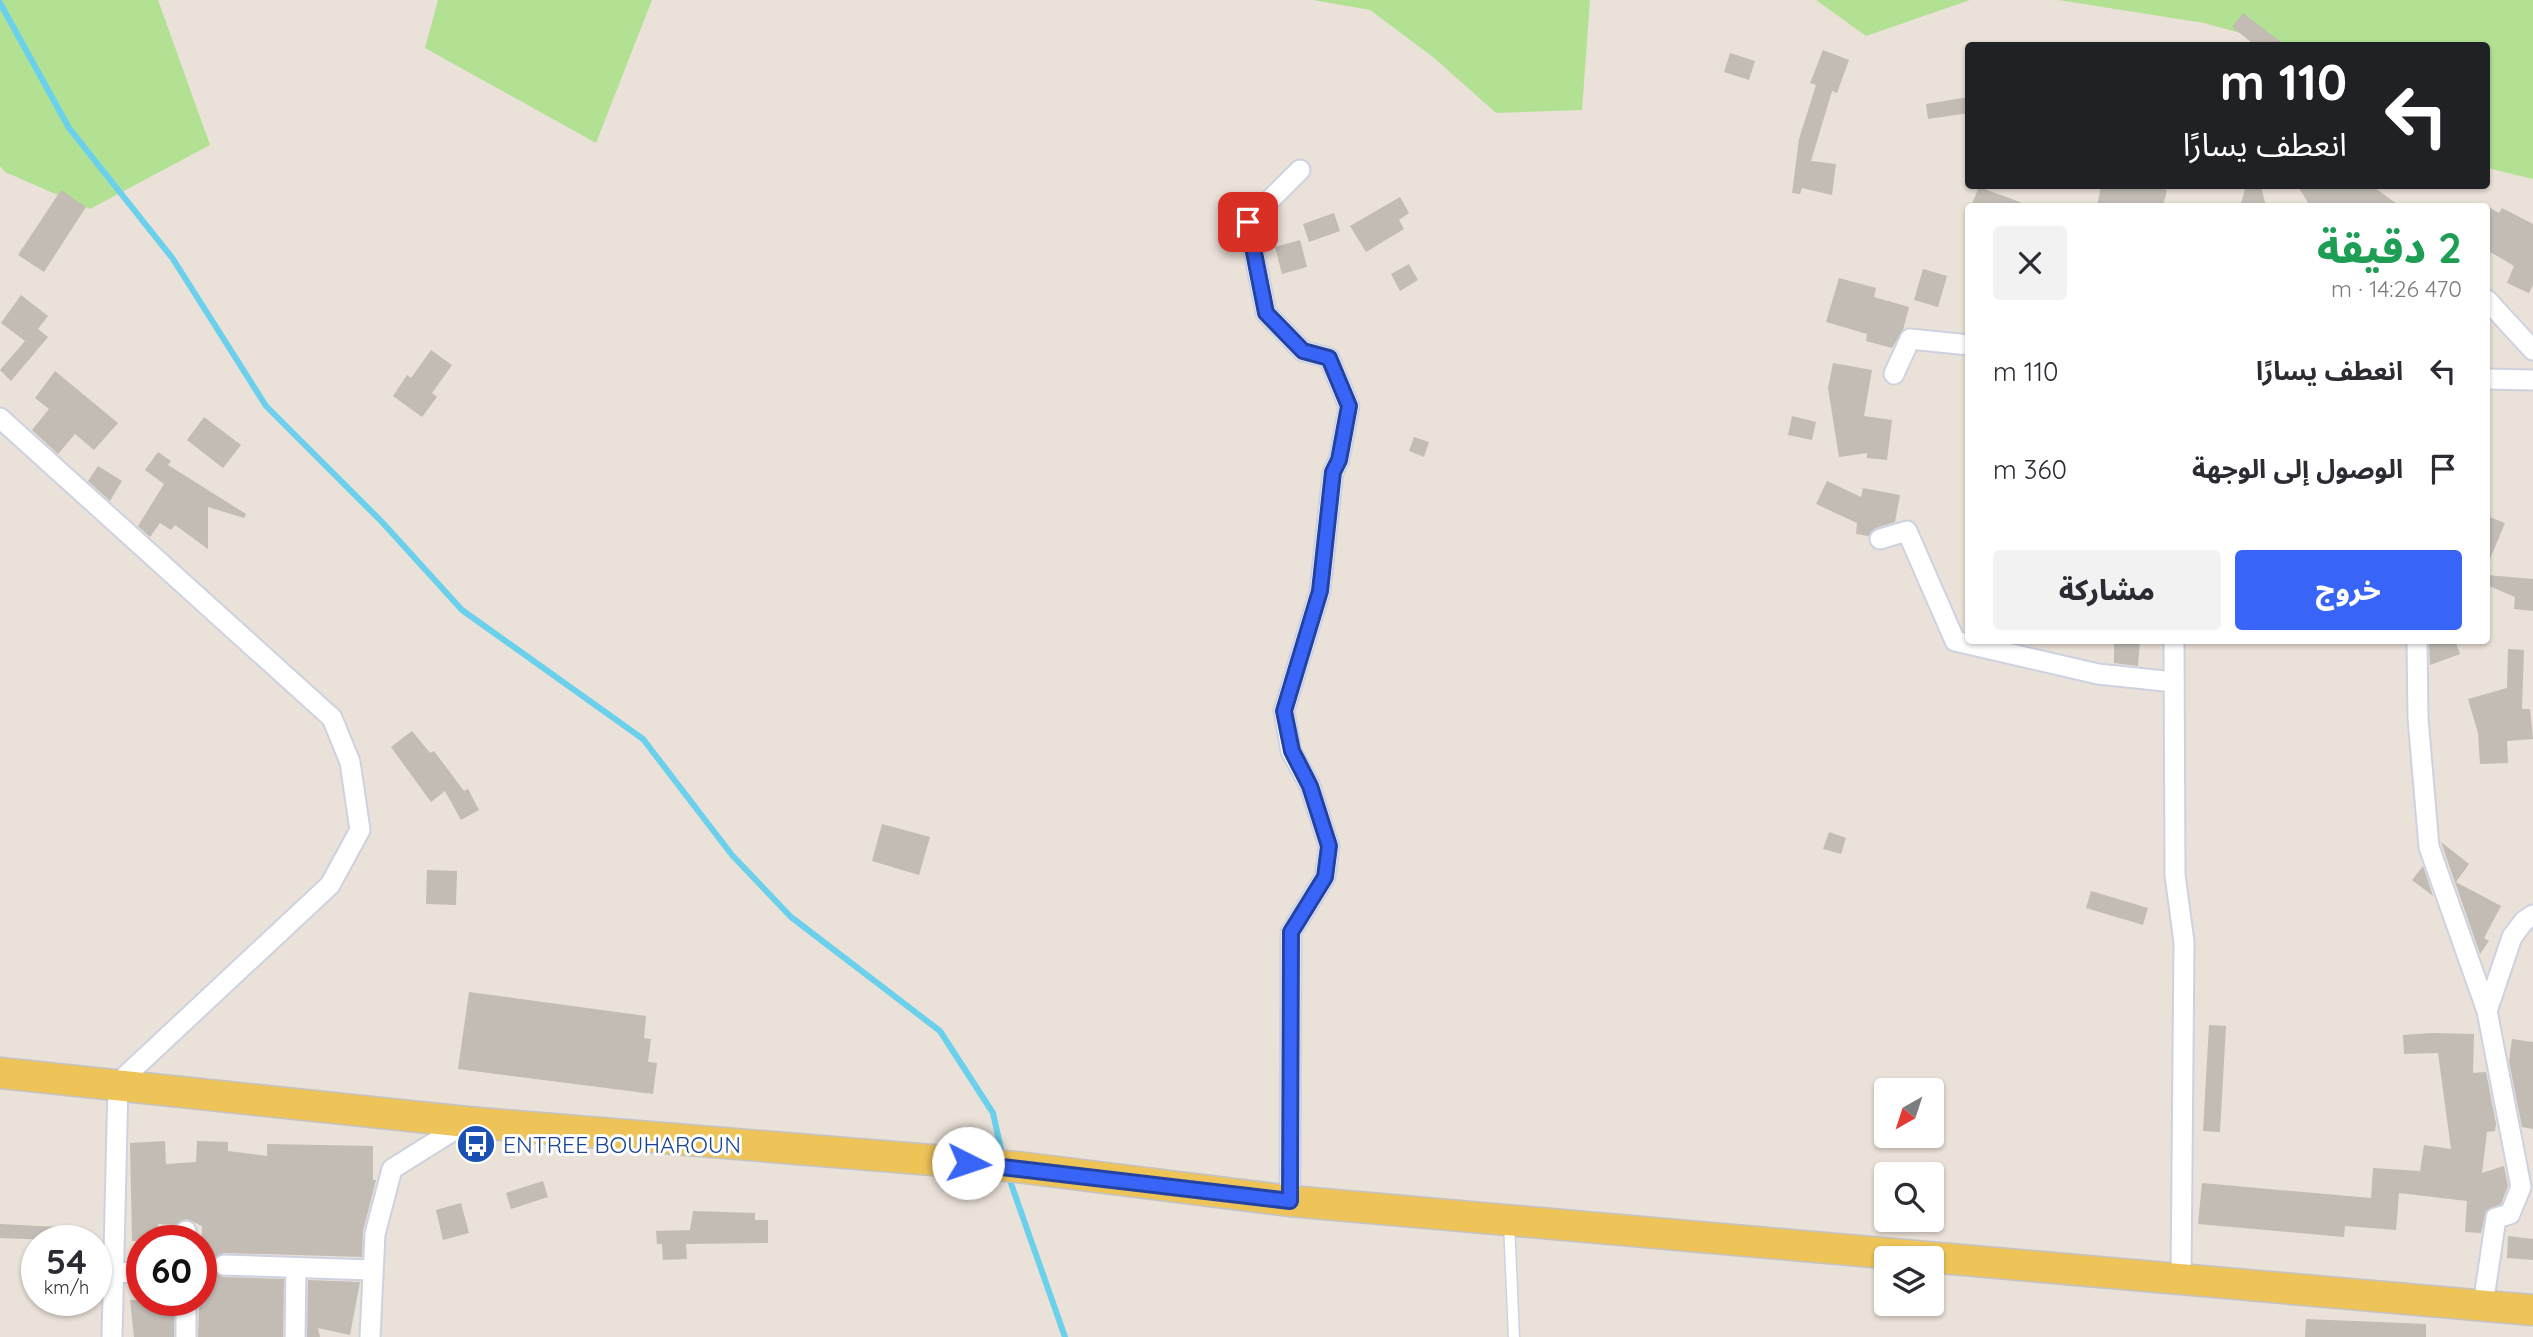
<!DOCTYPE html>
<html lang="ar">
<meta charset="utf-8">
<style>
:root{--surface:#fff;--page:#f2f2f3;--text:#2b2b33;--muted:#7c7c81;--accent:#3865f7}
body{margin:0;font-family:Quicksand,"Noto Sans Arabic",sans-serif;background:var(--page);color:var(--text);direction:rtl;height:100vh;display:flex;flex-direction:column;font-size:26px;white-space:nowrap}
*{box-sizing:border-box;margin:0}
p{font-size:23px;color:var(--muted)}
.icon{flex:none;width:38px;height:38px;fill:none;stroke:currentColor;stroke-width:2;stroke-linecap:round;stroke-linejoin:round}
.map{position:relative;flex:1;overflow:hidden;direction:ltr}
.panel{position:absolute;left:1965px;top:203px;width:525px;height:441px;display:flex;flex-direction:column;background:var(--surface);border-radius:7px;box-shadow:0 2px 5px #0004;direction:rtl}
.panel>*{flex:none}
.guide{position:absolute;left:1965px;top:42px;width:525px;height:147px;border-radius:7px;box-shadow:0 2px 5px #0004;direction:rtl;background:#202124;color:#fff;overflow:hidden}
.needle{width:46px;rotate:219deg}
.controls{position:absolute;left:1874px;top:1078px;display:grid;gap:14px}
.controls a{display:grid;place-items:center;width:70px;height:70px;border-radius:7px;background:var(--surface);box-shadow:0 2px 5px #0004;font-size:35px}
.speed{position:absolute;left:21px;top:1225px;display:flex;gap:14px;font-size:35px;font-weight:700;text-align:center}
.speed>*{display:grid;place-content:center;width:91px;height:91px;border-radius:50%;background:var(--surface);box-shadow:0 2px 5px #0004;line-height:1}
.speed small{font-size:18px;font-weight:400}
.speed .limit{border:10px solid #d22;background:#fff;color:#111}
.pin{position:absolute;display:grid;place-items:center;width:60px;height:60px;color:#fff;margin:-30px;border-radius:14px;box-shadow:0 4px 10px #0006}
.me{position:absolute;width:77px;margin:-38px;rotate:94deg;stroke-linejoin:round;filter:drop-shadow(0 0 5px #0008)}
.turn{display:flex;align-items:center;gap:24px;height:147px;padding:0 28px;font-size:32px}
.turn .icon{width:91px;height:91px;stroke-width:2.5}
.turn b{display:block;font-size:49px;line-height:60px}
.round{display:grid;place-items:center;flex:none;width:74px;height:74px;border-radius:7px;background:var(--page)}
.head{display:flex;align-items:center;justify-content:space-between;height:119px;padding:0 28px}
h1{font-size:42px;font-weight:800;line-height:52px;color:#1e9e55}
.primary-button{display:flex;gap:14px;margin-top:auto;padding:14px 28px}
.primary-button a{flex:1;height:80px;border-radius:7px;background:var(--accent);color:#fff;font-size:28px;font-weight:800;line-height:80px;text-align:center}
.primary-button a+a{background:var(--page);color:var(--text)}
ul{padding:0;list-style:none}
li{display:flex;align-items:center;gap:21px;height:98px;padding:0 28px}
li div{flex:1}
li b{display:block;font-size:26px}
li em{font-style:normal}
.map>svg:first-child{display:block}
</style>
<div class="map">
<svg width="2533" height="1337" viewBox="0 0 2533 1337">
<rect width="100%" height="100%" fill="#eae1d8"/>
<!-- green -->
<g fill="#b2e194">
<path d="M0,0h158l52,145 -120,64 -85,-37 -5,-6z"/>
<path d="M438,0h214l-56,143 -171,-95z"/>
<path d="M1313,0h277l-8,110 -86,3 -63,-56 -63,-47z"/>
<path d="M1816,0h154l-104,36z"/>
<path d="M2058,0h475v179l-46,-11v-122l-203,-1 -80,-22z"/>
</g>
<g fill="none" stroke-linecap="round" stroke-linejoin="round">
<!-- stream -->
<g stroke="#6bd0ec" stroke-width="6">
<path d="M0,3l69,125 104,131 93,147 116,116 80,88 181,129 89,116 59,62 149,114 53,82 10,45"/>
<path d="M1008,1175l57,162"/>
</g>
</g>
<!-- building -->
<g fill="#c2bcb4">
<path d="M2243,13l43,33h-30l-24,-19z"/>
<path d="M1823,50l26,10 -12,33 -5,-2 -21,70 25,3 -4,31 -30,-7 -2,6 -8,-1 7,-54 17,-54 -6,-2z"/>
<path d="M1730,53l25,8 -6,19 -25,-8z"/>
<path d="M1969,97v16l-41,6 -2,-15z"/>
<path d="M2101,186h45l21,4 -4,16h-66z"/>
<path d="M2246,186h15l5,20h-26z"/>
<path d="M2298,186h74l28,20h-90z"/>
<path d="M1979,187l49,18v1h-57z"/>
<path d="M61,190l25,17 -42,65 -26,-17z"/>
<path d="M1400,197l9,16 -10,7 5,9 -38,23 -16,-26z"/>
<path d="M2487,206l12,7 3,-5 31,16v61l-4,8 -22,-10 7,-17 -27,-16z"/>
<path d="M1334,213l6,18 -31,11 -6,-18z"/>
<path d="M1300,240l7,27 -25,7 -7,-27z"/>
<path d="M1409,264l9,16 -18,11 -9,-17z"/>
<path d="M1923,269l24,7 -9,31 -24,-7z"/>
<path d="M1839,278l37,10 -2,9 35,10 -6,23 -11,18 -26,-7 1,-7 -41,-12z"/>
<path d="M21,295l27,21 -10,13 10,8 -37,44 -11,-11 25,-29 -24,-18z"/>
<path d="M431,350l21,15 -20,28 5,4 -15,20 -29,-21 14,-21 4,3z"/>
<path d="M1833,363l39,7 -8,46 28,4 -5,40 -20,-2v-5l-28,4 -11,-69z"/>
<path d="M55,371l63,52 -24,27 -19,-16 -17,20 -26,-24 17,-21 -14,-11z"/>
<path d="M1792,416l24,6 -4,18 -24,-5z"/>
<path d="M204,417l37,28 -18,23 -36,-28z"/>
<path d="M1414,437l15,5 -5,15 -15,-6z"/>
<path d="M158,452l13,9 -3,4 78,49 -2,4 -36,-11v42l-33,-24 -4,5 -11,-7 -10,14 -12,-11 26,-42 -19,-14z"/>
<path d="M98,466l24,15 -12,20 -22,-20z"/>
<path d="M1827,481l34,16 2,-9 37,7 -5,27 -19,6 -8,8 -12,-2 1,-11 -41,-19z"/>
<path d="M2487,516l18,7 -18,43z"/>
<path d="M2487,575l46,4v32l-19,-2 1,-12 -28,-12z"/>
<path d="M2114,640h26l-2,26 -24,-3z"/>
<path d="M2455,640l5,14 -30,11 -1,-24z"/>
<path d="M2508,649l16,1 -2,59h8l3,30 -26,2 1,22 -28,1 -2,-31 -10,-34 39,-11z"/>
<path d="M412,731l18,22 4,-2 30,40 4,-2 11,21 -18,10 -16,-29 -14,11 -40,-55z"/>
<path d="M882,824l48,13 -11,38 -47,-14z"/>
<path d="M1829,832l17,6 -5,16 -18,-5z"/>
<path d="M2441,842l28,22 -13,18 45,24 -17,32 5,3 -9,13z"/>
<path d="M2423,866l10,30 -21,-16z"/>
<path d="M427,870l30,1 -1,34 -30,-1z"/>
<path d="M2091,891l57,17 -5,17 -57,-17z"/>
<path d="M469,992l177,24 -2,22 7,1 -3,23 9,1 -4,31 -195,-25z"/>
<path d="M2209,1025l17,1 -6,106 -17,-1z"/>
<path d="M2431,1033l43,1 -1,39 13,-1 10,52 -1,7 -8,1 -5,41 22,-7 4,20 -7,18 -15,7 -5,22 -16,-1 2,-31 -68,-8 -3,37 -51,-4 -1,11 -146,-13 4,-41 169,15 2,-30 47,3 4,-26 27,4 -13,-96 -34,1 -1,-19z"/>
<path d="M2512,1039l21,3v87l-11,-2 -13,-66z"/>
<path d="M165,1141l1,23 30,-2 1,-21 31,1v9l39,5v-12l106,2v34h3l-13,51 -1,26 -138,-4 -11,6v11l10,7 61,2 -1,58h-85l4,-111 -15,-7 -11,6 -18,-1v17h-26l-2,-98z"/>
<path d="M543,1181l5,16 -37,12 -5,-16z"/>
<path d="M461,1203l8,30 -26,7 -7,-30z"/>
<path d="M693,1211l62,2v7h13v23l-82,1 1,15 -24,1 -1,-16h-5l-1,-13 34,-1z"/>
<path d="M0,1224l78,4 -1,13 -77,-3z"/>
<path d="M2508,1236l25,3v21l-26,-2z"/>
<path d="M308,1280l52,2 -10,53 -32,-7 2,9h-13z"/>
<path d="M130,1300h44v37h-40z"/>
<path d="M2306,1319l120,5v13h-121z"/>
</g>
<g fill="none" stroke-linecap="round" stroke-linejoin="round">
<!-- service casing -->
<g stroke="#ced2e0" stroke-width="13">
<path id="service" d="M1509,1222l5,115"/>
</g>
<!-- minor casing -->
<g stroke="#ced2e0" stroke-width="23">
<g id="minor">
<path d="M2487,300l46,50"/>
<path d="M1894,374l16,-35 59,6"/>
<path d="M2487,379l46,1"/>
<path d="M0,418l332,300 18,44 10,68 -30,55 -212,198 -6,254"/>
<path d="M1880,539l27,-8 48,110 143,33 76,8"/>
<path d="M2174,640l1,235 9,67 -3,339"/>
<path d="M2417,640l1,78 11,129 58,164"/>
<path d="M1290,1201l1,-269 34,-55 4,-31 -19,-60 -19,-35 -7,-40 36,-120 13,-119 6,-12 10,-54 -20,-48 -26,-7 -37,-38 -18,-91 52,-52"/>
<path d="M186,1231v10"/>
<path d="M224,1265l147,5"/>
<path d="M115,1272l27,1"/>
<path d="M2483,1305l13,-87 14,-4 11,-27 -34,-176 25,-74 12,-16 9,-6"/>
<path d="M186,1337v-37"/>
<path d="M295,1337l1,-69"/>
<path d="M370,1337l5,-103 17,-65 75,-47"/>
</g>
</g>
<!-- primary casing -->
<g stroke="#c3c3c3" stroke-width="33">
<path id="primary" d="M0,1073l467,49 551,45 272,34 1243,109"/>
</g>
<!-- service -->
<use href="#service" stroke="#fff" stroke-width="10"/>
<!-- minor -->
<use href="#minor" stroke="#fff" stroke-width="19"/>
<!-- primary -->
<use href="#primary" stroke="#eec459" stroke-width="30"/>
</g>
<g fill="none" stroke-linecap="round" stroke-linejoin="round">
<!-- route casing -->
<g stroke="#2442a1" stroke-width="18">
<path id="route" d="M968,1163l322,38 1,-269 34,-55 4,-31 -19,-60 -18,-35 -8,-40 36,-120 13,-119 6,-12 10,-54 -20,-48 -26,-7 -37,-38 -18,-91"/>
</g>
<!-- route -->
<use href="#route" stroke="#3865f7" stroke-width="12"/>
</g>
<!-- icons -->
<defs>
<g id="bus-disc" transform="scale(2.0125)"><circle r="9.5" fill="#1a4fb4" stroke="#fff"/><path d="M-5-6H5V4H4V6H2V4H-2V6H-4V4H-5ZM-3.5-4V0h7V-4ZM-3.5 1.2v1.5H-2V1.2ZM2 1.2v1.5H3.5V1.2Z" fill="#fff"/></g>
</defs>
<g fill-rule="evenodd">
<use href="#bus-disc" x="476" y="1144"/>
</g>
<g text-anchor="middle" dominant-baseline="central" stroke-width="6" stroke-linejoin="round" paint-order="stroke">
<!-- transit labels -->
<g font-size="23" fill="#164399" stroke="#fff" text-anchor="start">
<text x="503" y="1144">ENTREE BOUHAROUN</text>
</g>
</g>
</svg>
<div class="controls">
<a><svg class="needle" viewBox="-14 -14 28 28"><path d="M0-13l5 13h-10z" fill="#e53935"/><path d="M0 13l5-13h-10z" fill="#7c7c81"/></svg></a>
<a><svg class="icon" aria-label="search" viewBox="0 0 24 24"><circle cx="10" cy="10" r="6"/><path d="M15 15l6 6"/></svg></a>
<a><svg class="icon" aria-label="layers" viewBox="0 0 24 24"><path d="M12 4l9 5-9 5-9-5zM3 14l9 5 9-5"/></svg></a>
</div>
<div class="speed"><div>54<small>km/h</small></div><div class="limit">60</div></div>
<div class="pin" style="left:1248px;top:222px;background:#d93025"><svg class="icon" aria-label="arrive" viewBox="0 0 24 24"><path d="M6 21V4h12l-3 4 3 4H6"/></svg></div>
<svg class="me" style="left:968px;top:1163px" viewBox="-20 -20 40 40"><circle r="19" fill="#fff"/><path d="M0-13L10 11 0 6-10 11z" fill="#3865f7"/></svg>
<div class="guide">
<div class="turn"><svg class="icon" aria-label="left" viewBox="0 0 24 24"><path d="M17 20v-9H6M10 6l-5 5 5 5"/></svg><div><b>110 m</b>انعطف يسارًا</div></div>
</div>
<section class="panel">
<div class="head"><div><h1>2 دقيقة</h1><p>470 m · 14:26</p></div><a class="round"><svg class="icon" aria-label="close" viewBox="0 0 24 24"><path d="M6 6l12 12M18 6L6 18"/></svg></a></div>
<ul>
<li><svg class="icon" aria-label="left" viewBox="0 0 24 24"><path d="M17 20v-9H6M10 6l-5 5 5 5"/></svg><div><b>انعطف يسارًا</b></div><em>110 m</em></li>
<li><svg class="icon" aria-label="arrive" viewBox="0 0 24 24"><path d="M6 21V4h12l-3 4 3 4H6"/></svg><div><b>الوصول إلى الوجهة</b></div><em>360 m</em></li>
</ul>
<div class="primary-button"><a>خروج</a><a>مشاركة</a></div>
</section>
</div>
